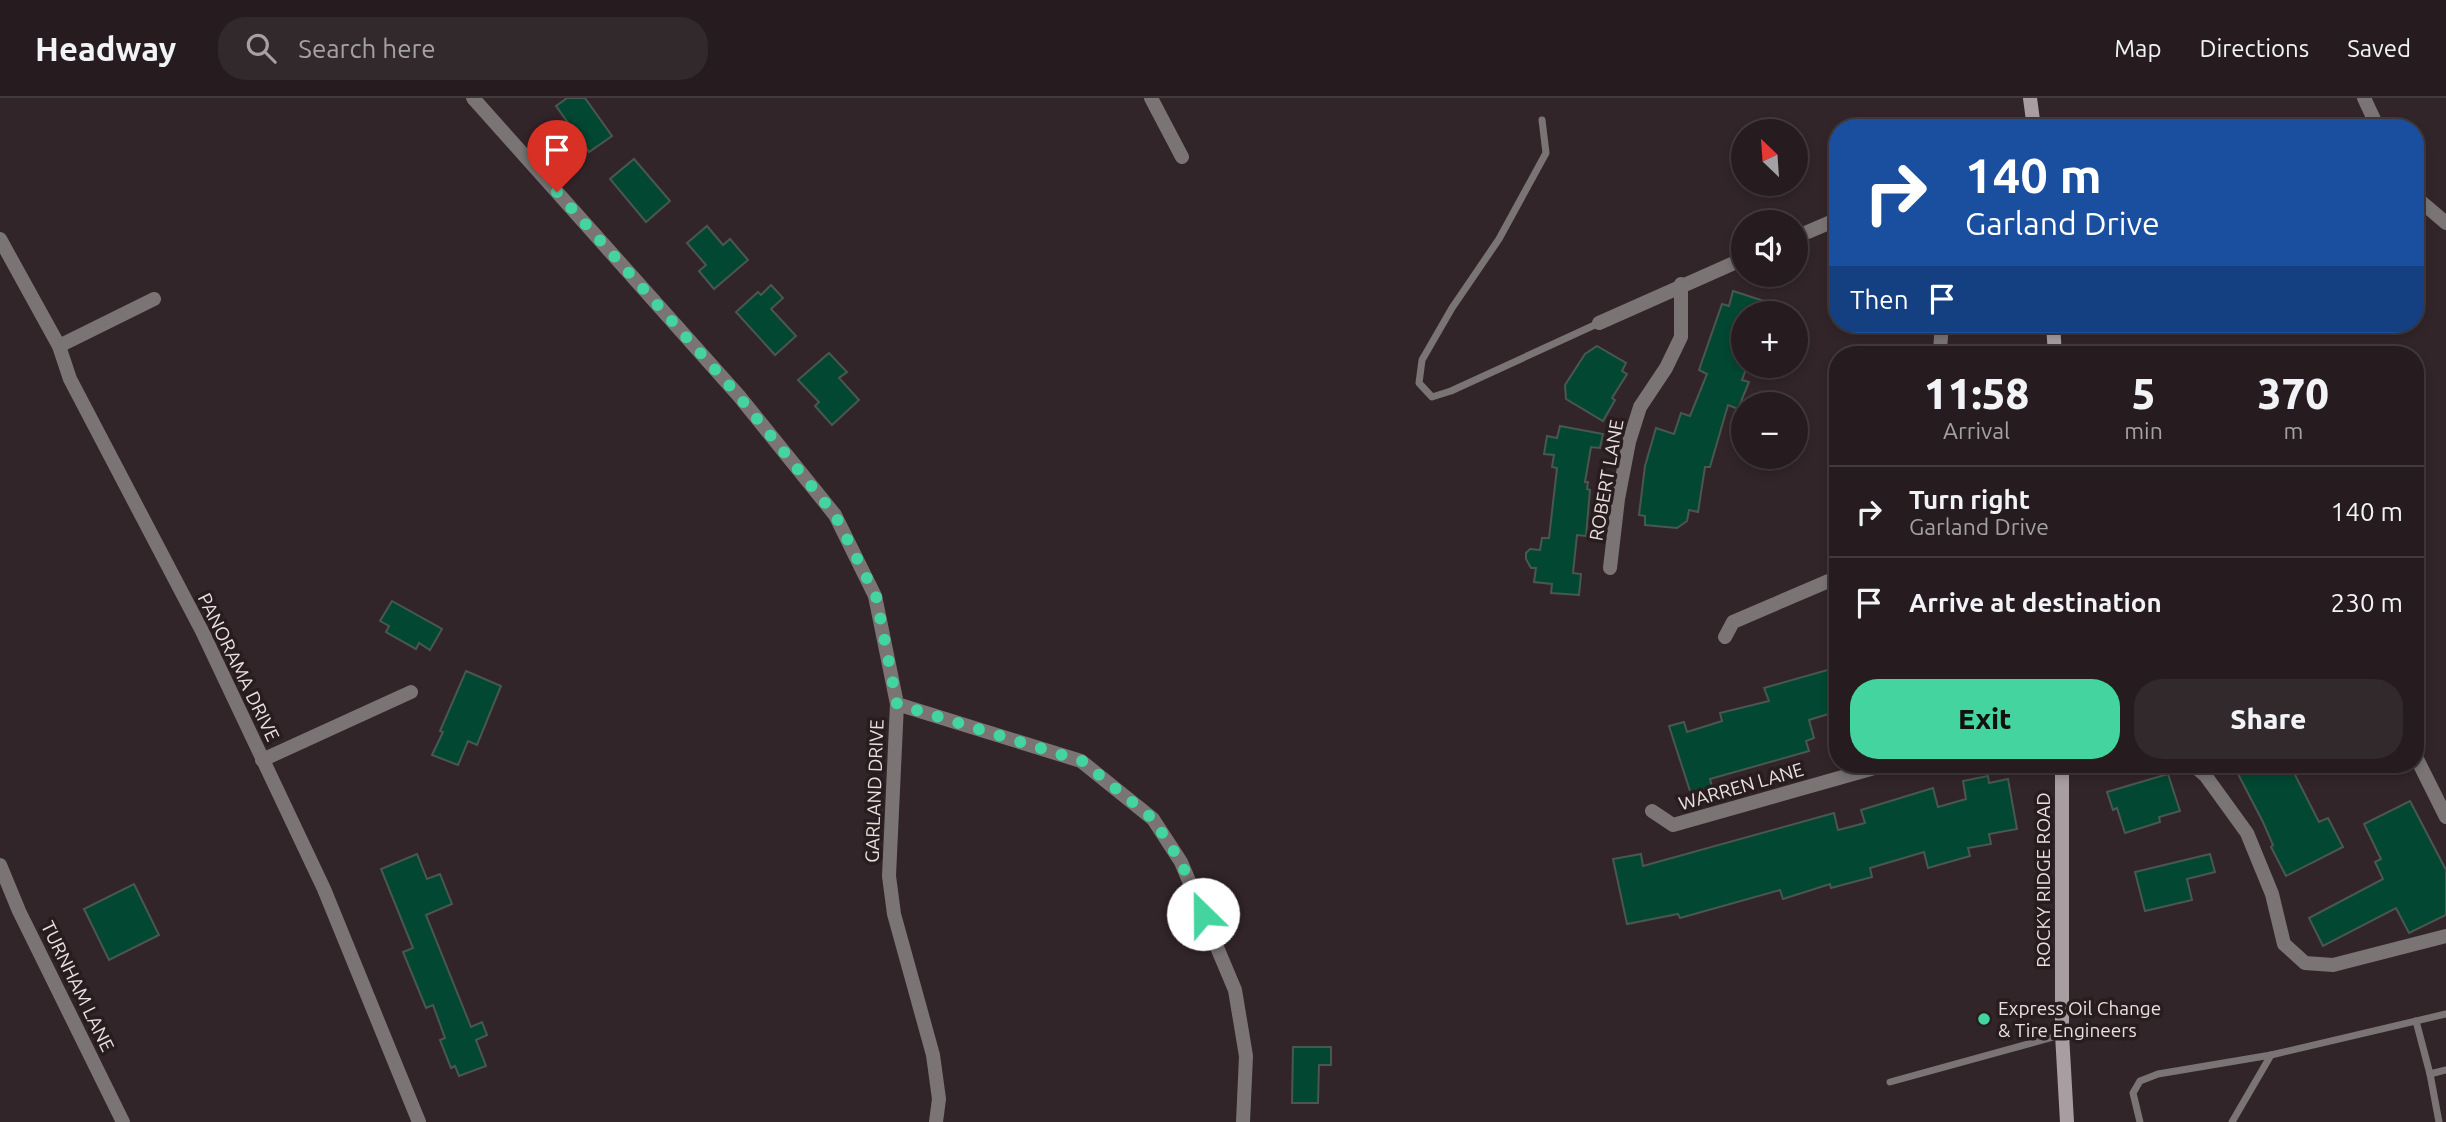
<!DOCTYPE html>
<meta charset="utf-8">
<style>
:root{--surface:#261c1f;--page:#32292c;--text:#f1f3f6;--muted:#a4a1a4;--line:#423a3d;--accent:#43d4a0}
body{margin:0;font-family:Ubuntu,sans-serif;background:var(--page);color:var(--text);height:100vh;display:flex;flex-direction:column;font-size:26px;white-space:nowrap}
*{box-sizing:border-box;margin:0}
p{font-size:23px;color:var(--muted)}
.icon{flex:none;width:38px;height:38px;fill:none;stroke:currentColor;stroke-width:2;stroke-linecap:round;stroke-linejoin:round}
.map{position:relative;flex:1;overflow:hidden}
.sheet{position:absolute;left:1829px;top:248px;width:595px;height:427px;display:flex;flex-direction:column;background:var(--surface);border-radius:28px;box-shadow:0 4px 10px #0003,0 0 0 2px var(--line)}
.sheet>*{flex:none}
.guide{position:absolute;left:1829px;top:21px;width:595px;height:214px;border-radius:28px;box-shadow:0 4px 10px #0003,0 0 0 2px var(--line);background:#1a4fa0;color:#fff;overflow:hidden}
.needle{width:46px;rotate:335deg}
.tools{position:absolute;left:1731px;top:21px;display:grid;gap:14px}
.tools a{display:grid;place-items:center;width:77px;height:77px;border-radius:50%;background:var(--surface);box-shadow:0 4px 10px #0003,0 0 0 2px var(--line);font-size:35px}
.pin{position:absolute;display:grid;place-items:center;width:60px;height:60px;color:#fff;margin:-72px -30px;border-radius:50% 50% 50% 0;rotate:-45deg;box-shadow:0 0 7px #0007}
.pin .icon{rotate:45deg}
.me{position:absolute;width:77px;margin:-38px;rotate:337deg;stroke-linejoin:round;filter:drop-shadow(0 0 5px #0008)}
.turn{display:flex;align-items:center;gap:24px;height:147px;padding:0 21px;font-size:32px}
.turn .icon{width:91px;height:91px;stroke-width:2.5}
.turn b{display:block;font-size:49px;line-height:60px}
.then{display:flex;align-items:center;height:66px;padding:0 21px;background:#0003;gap:14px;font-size:26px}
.eta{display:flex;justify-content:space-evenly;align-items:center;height:119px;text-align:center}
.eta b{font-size:42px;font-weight:800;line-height:49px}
.button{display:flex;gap:14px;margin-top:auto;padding:14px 21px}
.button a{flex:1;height:80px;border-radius:28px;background:var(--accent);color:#111;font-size:28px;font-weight:800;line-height:80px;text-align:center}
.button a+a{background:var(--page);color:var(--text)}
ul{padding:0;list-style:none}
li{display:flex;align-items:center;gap:21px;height:91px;padding:0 21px;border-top:2px solid var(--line)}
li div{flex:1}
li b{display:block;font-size:26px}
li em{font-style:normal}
header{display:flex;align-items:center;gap:42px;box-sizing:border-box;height:98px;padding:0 35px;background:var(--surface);border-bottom:2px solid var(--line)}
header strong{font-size:33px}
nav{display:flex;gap:38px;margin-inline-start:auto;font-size:24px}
.search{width:490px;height:63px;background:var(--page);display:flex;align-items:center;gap:18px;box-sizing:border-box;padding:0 24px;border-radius:28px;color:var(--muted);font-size:26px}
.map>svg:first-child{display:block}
</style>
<header>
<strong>Headway</strong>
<div class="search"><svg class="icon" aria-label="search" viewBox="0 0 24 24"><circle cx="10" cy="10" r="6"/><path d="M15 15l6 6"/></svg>Search here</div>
<nav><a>Map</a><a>Directions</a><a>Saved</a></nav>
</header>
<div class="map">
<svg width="2446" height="1024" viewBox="0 0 2446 1024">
<rect width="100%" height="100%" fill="#322529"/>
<!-- building -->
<g fill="#024732" stroke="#4a5750" stroke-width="2">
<path d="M567,0h18l27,38 -23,16 -33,-46z"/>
<path d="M634,61l36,42 -24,21 -36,-43z"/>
<path d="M707,128l16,19 7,-6 18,21 -34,29 -15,-18 7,-6 -19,-22z"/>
<path d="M771,187l12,13 -12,11 25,27 -21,19 -39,-43 22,-20 3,3z"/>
<path d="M1733,193l31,10 5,12h-26v54l3,2 -4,11 7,2 -11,27 -10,-4 -18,62h-5l-7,45 -9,-2 -2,11 -10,7 -32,-3v-9l-6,-1 6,-49 11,-38 18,6 7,-21 9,3 17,-42 -8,-4 23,-66 7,2z"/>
<path d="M1597,248l29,17 -4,8 5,3 -15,24 3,2 -12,21 -37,-22 -1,-14 20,-31z"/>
<path d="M829,255l18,19 -8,6 20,22 -27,25 -17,-19 4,-4 -21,-22z"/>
<path d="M1560,328l43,8 -3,14 -9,-1 -6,35h3l-1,7 3,1 -4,46 -9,-1 -4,38 8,1 -2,21 -28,-2 1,-9 -18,-2 2,-14h-5l-5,-9v-6l4,-4 10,1 2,-12h7l8,-70 -5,-1 2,-12 -10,-1 3,-18 10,2z"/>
<path d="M392,503l50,28 -12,21 -11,-7 -3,6 -30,-17 3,-6 -9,-5z"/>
<path d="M1838,569v44l-29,9 5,18 -8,3 3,10 -99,28 2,8 -21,7 -22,-68 15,-4 3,10 35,-11 -2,-8 49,-12 -5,-13z"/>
<path d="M466,573l35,15 -24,59 -9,-4 -10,24 -26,-10 11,-23 -3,-1z"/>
<path d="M2256,667h34l29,57 9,-4 15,29 -57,29 -15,-29 2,-2 -10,-23 -25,-48z"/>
<path d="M2168,676l12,37 -21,6 1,5 -35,11 -8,-25 -4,2 -6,-18z"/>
<path d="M1988,678l1,7 19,-4 9,50 -28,5 2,10 -23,4 2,8 -42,12 -4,-16 -54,16 2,9 -41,11 -1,-4 -47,15 -3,-9 -100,28 -2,-4 -51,10 -14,-65 28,-5 2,12 191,-53 4,17 27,-7 -4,-13 72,-22 5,19 28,-8 -3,-18z"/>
<path d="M2410,703l36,69v45l-37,18 -13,-25 -73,38 -14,-28 74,-39 -8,-17 6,-3 -17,-35z"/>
<path d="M417,756l10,25 13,-5 12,30 -26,11 45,112 11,-5 5,13 -11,5 10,26 -27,10 -4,-10 -4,2 -11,-28 5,-2 -12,-33 -7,3 -23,-56 10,-4 -32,-79z"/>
<path d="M2210,756l5,18 -28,7 5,21 -47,11 -10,-39z"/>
<path d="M134,786l25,51 -50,25 -25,-51z"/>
<path d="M1293,949h38v18h-12l-1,38h-26z"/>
</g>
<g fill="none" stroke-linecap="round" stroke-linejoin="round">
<!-- lane -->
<g stroke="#7a7475" stroke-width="7">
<path d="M1542,22l4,33 -47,86 -47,69 -30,52 -3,23 13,14 19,-6 148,-68"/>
<path d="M2416,923l14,53"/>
<path d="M1890,984l171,-47"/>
<path d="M2140,1024l-7,-29 7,-12 18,-7 113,-19"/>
<path d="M2232,1024l39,-67 175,-41"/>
<path d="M2439,1024l-9,-48 16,-4"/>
</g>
<!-- street -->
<g stroke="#7a7475" stroke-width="14">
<path d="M473,0l266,298 96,119 40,81 22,108 -8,172 5,38 39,141 6,44 -3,23"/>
<path d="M1151,0l31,59"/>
<path d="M2364,0l14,30"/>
<path d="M2415,96l4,6 27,23"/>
<path d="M1796,139l42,-18"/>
<path d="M0,141l59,107 11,33 132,252 122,258 95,233"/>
<path d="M1599,225l144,-64"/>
<path d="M59,248l95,-47"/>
<path d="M1933,257l7,-5 2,-26"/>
<path d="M1610,470l8,-69 11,-57 11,-35 26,-39 15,-31v-53"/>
<path d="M1725,539l8,-15 105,-45"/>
<path d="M897,606l184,57 72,58 28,43 54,128 11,66 -3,66"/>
<path d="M2415,657l31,62"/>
<path d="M262,662l149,-68"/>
<path d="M2193,667l12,10 42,58 25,61 12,50 21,19 28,2 113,-29"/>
<path d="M1652,713l21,14 212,-60"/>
<path d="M0,767l19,46 104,211"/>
</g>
<!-- secondary -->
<g stroke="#a89ea1" stroke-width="14">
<path d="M2030,0l4,30"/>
<path d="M2053,226l2,31"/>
<path d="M2062,667v269l5,88"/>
</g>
</g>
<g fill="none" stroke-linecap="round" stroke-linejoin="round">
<!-- route -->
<path stroke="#43d4a0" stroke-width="12" stroke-dasharray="0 21.6" d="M557,94l179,201 99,122 41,81 21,108 185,57 71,58 28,43 22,52"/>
</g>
<!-- markers -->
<circle fill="#43d4a0" stroke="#281c1f" stroke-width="2.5" cx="1984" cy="921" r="7"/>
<g text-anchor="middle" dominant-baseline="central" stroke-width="7" stroke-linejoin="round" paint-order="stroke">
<!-- street labels -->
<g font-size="19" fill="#e8e0e2" stroke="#281c1f">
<text transform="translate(1606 382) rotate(-80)">ROBERT LANE</text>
<text transform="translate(239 569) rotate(64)">PANORAMA DRIVE</text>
<text transform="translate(1741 688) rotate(-16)">WARREN LANE</text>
<text transform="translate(874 693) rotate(-88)">GARLAND DRIVE</text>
<text transform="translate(2043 782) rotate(-90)">ROCKY RIDGE ROAD</text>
<text transform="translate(78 888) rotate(64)">TURNHAM LANE</text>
</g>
<!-- poi labels -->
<g font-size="19" fill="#e8e0e2" stroke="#281c1f" text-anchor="start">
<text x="1998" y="910">Express Oil Change<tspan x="1998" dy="22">&amp; Tire Engineers</tspan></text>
</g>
</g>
</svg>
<div class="tools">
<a><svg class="needle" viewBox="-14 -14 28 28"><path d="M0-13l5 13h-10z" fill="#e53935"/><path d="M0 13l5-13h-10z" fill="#a4a1a4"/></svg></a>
<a><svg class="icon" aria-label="sound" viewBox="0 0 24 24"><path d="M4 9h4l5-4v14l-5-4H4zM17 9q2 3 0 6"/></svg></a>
<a>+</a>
<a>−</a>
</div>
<div class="pin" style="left:557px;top:94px;background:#d93025"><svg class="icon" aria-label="arrive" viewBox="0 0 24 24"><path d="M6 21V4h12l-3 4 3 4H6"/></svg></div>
<svg class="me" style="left:1203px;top:816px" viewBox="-20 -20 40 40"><circle r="19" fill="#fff"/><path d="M0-13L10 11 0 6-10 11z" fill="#43d4a0"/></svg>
<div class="guide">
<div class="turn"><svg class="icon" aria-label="right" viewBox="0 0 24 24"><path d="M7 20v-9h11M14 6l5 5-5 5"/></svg><div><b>140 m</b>Garland Drive</div></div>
<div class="then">Then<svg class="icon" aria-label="arrive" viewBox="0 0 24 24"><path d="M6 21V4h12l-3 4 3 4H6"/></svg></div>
</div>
<section class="sheet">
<div class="eta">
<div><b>11:58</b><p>Arrival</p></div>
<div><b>5</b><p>min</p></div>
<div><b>370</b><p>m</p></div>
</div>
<ul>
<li><svg class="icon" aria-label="right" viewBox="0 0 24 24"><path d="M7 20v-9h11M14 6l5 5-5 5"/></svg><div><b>Turn right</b><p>Garland Drive</p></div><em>140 m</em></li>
<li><svg class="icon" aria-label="arrive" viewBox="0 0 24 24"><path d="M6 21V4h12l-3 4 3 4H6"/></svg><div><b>Arrive at destination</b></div><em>230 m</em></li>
</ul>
<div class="button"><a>Exit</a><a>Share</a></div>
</section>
</div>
